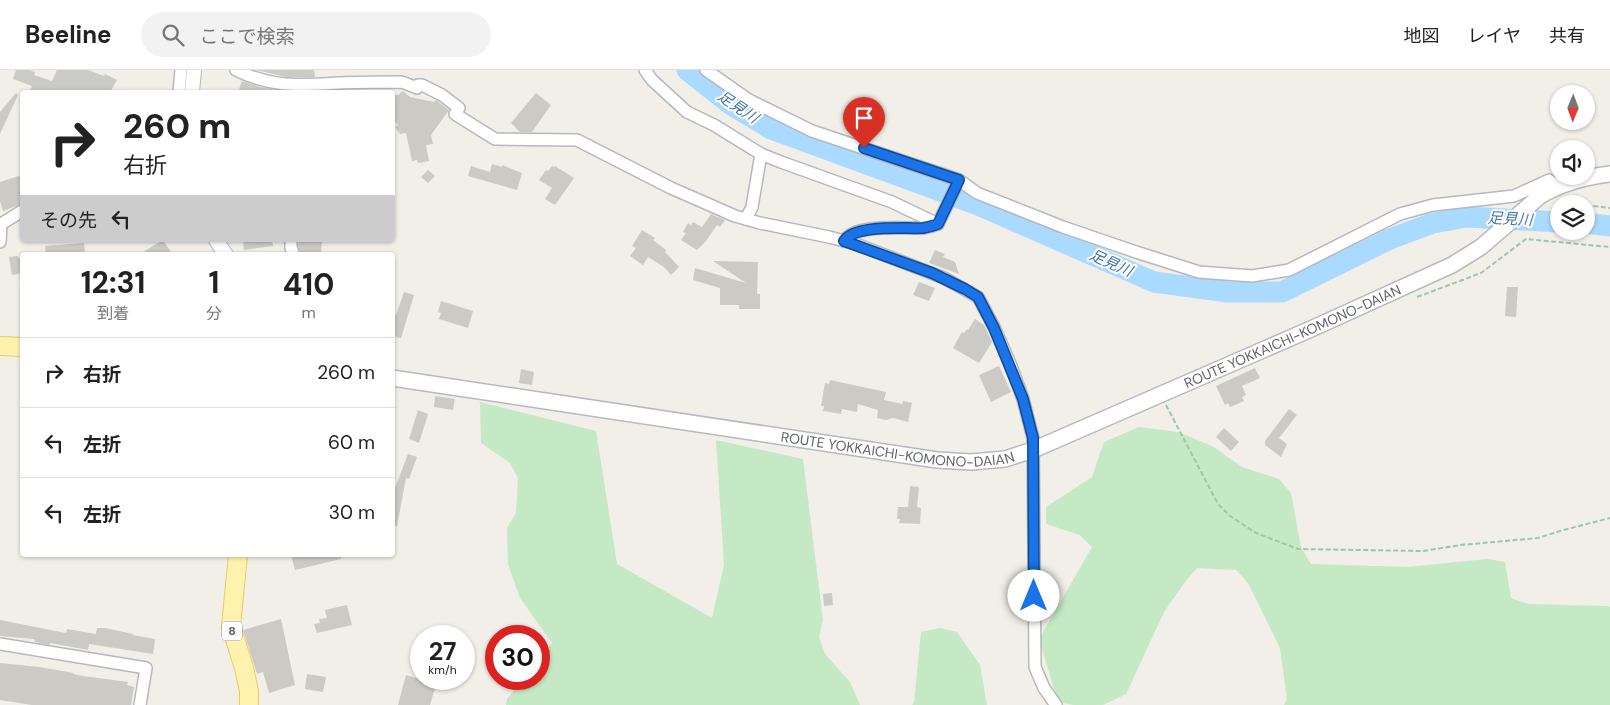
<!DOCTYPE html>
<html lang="ja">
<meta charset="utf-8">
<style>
:root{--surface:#fff;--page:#f2f2f2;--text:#222;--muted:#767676;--line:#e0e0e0}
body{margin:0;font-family:"DM Sans","Noto Sans JP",sans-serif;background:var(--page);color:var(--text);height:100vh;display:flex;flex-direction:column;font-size:19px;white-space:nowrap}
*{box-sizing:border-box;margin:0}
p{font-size:16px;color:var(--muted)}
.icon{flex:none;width:28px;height:28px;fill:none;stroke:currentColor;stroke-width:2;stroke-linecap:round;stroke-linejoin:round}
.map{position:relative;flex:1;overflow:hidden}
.details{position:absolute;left:20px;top:182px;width:375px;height:305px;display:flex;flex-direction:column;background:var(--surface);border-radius:5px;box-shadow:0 1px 4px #0004}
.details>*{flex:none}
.banner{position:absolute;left:20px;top:20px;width:375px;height:152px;border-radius:5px;box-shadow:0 1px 4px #0004;background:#fff;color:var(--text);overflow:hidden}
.needle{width:32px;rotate:181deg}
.buttons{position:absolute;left:1550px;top:15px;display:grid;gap:10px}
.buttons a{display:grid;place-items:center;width:45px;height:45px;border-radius:50%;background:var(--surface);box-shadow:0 1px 4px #0004;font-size:25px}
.speed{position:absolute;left:410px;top:555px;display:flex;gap:10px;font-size:25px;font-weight:700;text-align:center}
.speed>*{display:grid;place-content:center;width:65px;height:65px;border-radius:50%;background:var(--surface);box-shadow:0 1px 4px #0004;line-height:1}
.speed small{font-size:12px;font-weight:400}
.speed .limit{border:8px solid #d22;background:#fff;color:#111}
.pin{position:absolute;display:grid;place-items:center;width:42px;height:42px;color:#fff;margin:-51px -21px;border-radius:50% 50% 50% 0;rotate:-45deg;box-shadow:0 0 5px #0007}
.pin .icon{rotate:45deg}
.me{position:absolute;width:55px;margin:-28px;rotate:0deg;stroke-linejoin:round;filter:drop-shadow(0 0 4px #0008)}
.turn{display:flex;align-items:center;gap:18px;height:105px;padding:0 20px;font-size:22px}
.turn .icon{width:65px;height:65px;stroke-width:2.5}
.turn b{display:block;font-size:35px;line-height:42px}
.then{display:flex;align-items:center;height:48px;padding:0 20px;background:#0003;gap:10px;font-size:19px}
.eta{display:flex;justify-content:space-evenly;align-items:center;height:85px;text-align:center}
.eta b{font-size:30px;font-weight:700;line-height:35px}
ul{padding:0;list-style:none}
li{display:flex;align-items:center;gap:15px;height:70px;padding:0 20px;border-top:1px solid var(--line)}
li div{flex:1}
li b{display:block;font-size:19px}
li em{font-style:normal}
header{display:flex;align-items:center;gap:30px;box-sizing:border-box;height:70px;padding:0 25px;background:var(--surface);border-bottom:1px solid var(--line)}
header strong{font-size:24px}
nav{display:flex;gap:28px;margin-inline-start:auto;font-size:18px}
.search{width:350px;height:45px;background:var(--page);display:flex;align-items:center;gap:12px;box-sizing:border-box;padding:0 18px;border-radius:28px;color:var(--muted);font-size:19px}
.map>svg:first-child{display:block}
</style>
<header>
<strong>Beeline</strong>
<div class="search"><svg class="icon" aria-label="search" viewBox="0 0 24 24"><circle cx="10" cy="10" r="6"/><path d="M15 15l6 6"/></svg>ここで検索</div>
<nav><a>地図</a><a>レイヤ</a><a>共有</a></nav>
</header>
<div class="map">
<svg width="1610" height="635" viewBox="0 0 1610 635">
<rect width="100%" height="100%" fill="#f1efe8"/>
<!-- green -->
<g fill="#c5e8c5">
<path d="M480,332l116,29 21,133 95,54 12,-53 -8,-125 87,19 20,161 -4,17 6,17 25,28 10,23h-354l1,-6 16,-20h16v-19l13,-17 -32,-45 -12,-34 -1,-36 9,-15 2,-35 -8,-15 -29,-20z"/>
<path d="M1139,357l39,5 34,14 30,21 37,12 12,14 10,54 10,17 97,3 79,-8 18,3 6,36 17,6 80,2 2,1v98h-326l3,-6 -7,-51 -32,-65 -12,-13 -39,-2 -12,14 -21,30 -38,82 -23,11h-30l-15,-3 -19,-63 53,-92 -12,-12 -34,-11v-17l46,-30 12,-35z"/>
<path d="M940,558l17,4 23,33 7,40h-75l2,-3 7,-70z"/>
</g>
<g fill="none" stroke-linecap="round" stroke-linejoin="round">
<!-- river -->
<g stroke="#aadaff" stroke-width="21">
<path d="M687,0l43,34 41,25 207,76 176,77 74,10h54l108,-53 43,-16 34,-6 92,5"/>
<path d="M1586,153l24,3"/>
</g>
</g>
<!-- building -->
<g fill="#cccac5">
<path d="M16,0h13l6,2 -1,3 18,6 5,-11h31l16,6 1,-2 12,6 -7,12h-81l3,-6 -19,-7z"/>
<path d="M256,0h58l1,7h-28z"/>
<path d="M242,11l18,6 22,4v1h-44z"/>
<path d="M403,21l7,6 24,5 2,-2 13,10 -18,25 2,9 -7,1 3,16 -11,2 -1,-3 -5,1 -6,-28 -6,1 -5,-7 3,-2 -6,-7v-24l6,1z"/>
<path d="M16,23l2,2 -18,39v-22z"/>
<path d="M536,23l15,12 -19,27h-12l-9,-9z"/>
<path d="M492,94l10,3v-2l20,8 -5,17 -49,-14 3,-10 19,6z"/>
<path d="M552,96l2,1 1,-1 19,12 -19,27 -10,-6 7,-11 -13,-8 7,-10 2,1z"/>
<path d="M428,100l7,6 -7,7 -7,-6z"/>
<path d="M22,105v29l-19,7 -3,-10v-19z"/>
<path d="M711,144l14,6 -5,7 -3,-2 -11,16 -9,9 -16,-10 5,-7 -3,-1 5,-9 3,2 2,-3 9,5z"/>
<path d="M642,160l13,8 -2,2 13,10 -1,2 14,15 -8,8 -7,-8 -16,-10 -5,8 -13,-9 6,-8 -4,-2z"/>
<path d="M163,170l10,15h-35z"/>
<path d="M243,170h29l1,6 -29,4z"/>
<path d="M299,170h23l-1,15 -20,-1 -3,-8z"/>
<path d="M84,173l1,12h-39l-1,-9z"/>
<path d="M935,180l10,4 -2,3 12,5 4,12 -30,-11z"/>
<path d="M18,186v2l4,-1v16l-10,2 -3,-18z"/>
<path d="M713,191l45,1 -1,32h3v15h-21v-4h-19v-17l-27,-8 2,-12 51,15z"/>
<path d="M919,212l16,6 -6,13 -16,-6z"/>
<path d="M1507,217h11l-2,30 -11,-1z"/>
<path d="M404,222l10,3 -13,43 -9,-2v-22l4,1z"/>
<path d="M441,231l32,10 -5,17 -29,-9 2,-6 -3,-1z"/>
<path d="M975,249l9,6 8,17 -13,21 -26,-15 9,-16 2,1 3,-4 1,1z"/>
<path d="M999,296l12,26 -20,10 -12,-27z"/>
<path d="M1255,298l5,10 -18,8 4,9 -4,2 2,4 -14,6 -2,-4 -3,2 -9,-19z"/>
<path d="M521,299l13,3 -2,13 -13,-2z"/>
<path d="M830,310l56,12 -2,8 18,4 1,-3 9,2 -4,19 -15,-4 -7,2 -9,-2 1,-8 -20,-6 -1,8 -15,-3 -1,5 -18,-3 1,-5h-3l4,-23 4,1z"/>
<path d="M435,326l20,3 -2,11 -19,-3z"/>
<path d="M1289,339l8,6 -18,23 8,6 -6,13 -16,-12v-4z"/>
<path d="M418,340l10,4 -9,29 -10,-4z"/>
<path d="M1224,358l15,14 -8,9 -15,-14z"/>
<path d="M408,384l9,3 -8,22 -3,-1 -9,48h-5v-38h3z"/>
<path d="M910,416l9,1 -2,20 4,1 -1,16 -21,-1 1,-4h-3l1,-12h10z"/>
<path d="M291,485h50v4l-46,11z"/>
<path d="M832,523l1,12 -9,1 -1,-12z"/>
<path d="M347,535l5,20 -35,8 -3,-9 6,-1 -1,-4 8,-1 -2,-8z"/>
<path d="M281,549l14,66 -26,8 -6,-21 -6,2 -14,-44z"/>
<path d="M0,550l66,13 1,-4 29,5 1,-6h8l28,6v1l22,4 -2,15 -64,-10 -1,6 -38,-7v2l-15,-3 -1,-3 -34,-3z"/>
<path d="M0,593l39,4 35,6 -1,1 10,2 45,6 -1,3 7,2 -3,18h-99l-32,-5z"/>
<path d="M307,604l19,3 -3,15 -18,-3z"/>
<path d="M406,605l30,9 -6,21h-32z"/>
</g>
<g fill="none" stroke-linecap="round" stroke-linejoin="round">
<!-- minor casing -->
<g stroke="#b5b8bc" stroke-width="14">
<g id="minor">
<path d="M236,0c37,18 63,15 103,13 21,-1 42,-1 63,-1l15,6 1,-3h4l20,10 17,13 -4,6 40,25 82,1 94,48 64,28 25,7 69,14 27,7 88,34 34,19 16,30 17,39 12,33 10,39 2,229 9,21 12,17"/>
<path d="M645,0l7,10 35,32 27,13 47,29 20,8 111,40 46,22"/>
<path d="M706,0l43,30 63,31 147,49 18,13 86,34 73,25 63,20 53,4 37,-6 111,-56 33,-9 81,-9 35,-16 9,6"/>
<path d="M179,22l2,-22"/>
<path d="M746,149l6,-12 9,-53"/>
<path d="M938,154l21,-44"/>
<path d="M291,170v8l3,7"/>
<path d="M844,171c11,-18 60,-12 79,-13 5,-1 10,-2 15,-4"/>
<path d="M0,172l1,-18 21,-13"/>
<path d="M0,574l146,24 -6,37"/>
</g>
</g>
<!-- tertiary casing -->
<g stroke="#b5b8bc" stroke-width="16">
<g id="tertiary">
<path d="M192,22l2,-22"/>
<path d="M216,170l10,15"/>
</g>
</g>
<!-- secondary casing -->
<g stroke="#b6babf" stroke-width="18">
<g id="secondary">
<path id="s1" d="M392,308l545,82 34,2 34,-3 28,-9 278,-121 141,-64 29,-18 59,-51c22,-13 44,-19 70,-22"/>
</g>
</g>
<!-- primary casing -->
<g stroke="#f2c960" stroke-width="20">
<g id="primary">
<path d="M0,276l22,1"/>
<path d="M238,485l-7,71 13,42 5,23v14"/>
</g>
</g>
<!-- path -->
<g stroke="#9cc7a9" stroke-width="2" stroke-dasharray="5 2.5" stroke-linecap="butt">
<path d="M1566,128l4,5 4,1"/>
<path d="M1586,135l24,3"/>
<path d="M1417,227l64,-24 45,-34 84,8"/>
<path d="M1166,335l52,99 12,12 26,17 42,16 125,2 38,-6 77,-7 22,-7 50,-13"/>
</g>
<!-- minor -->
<use href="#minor" stroke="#fff" stroke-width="11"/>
<!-- tertiary -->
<use href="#tertiary" stroke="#fff" stroke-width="14"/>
<!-- secondary -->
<use href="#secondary" stroke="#fff" stroke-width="15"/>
<!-- primary -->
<use href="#primary" stroke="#fff2af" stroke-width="18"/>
</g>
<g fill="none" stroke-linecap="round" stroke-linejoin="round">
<!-- route casing -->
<g stroke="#114b97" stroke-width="12">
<path id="route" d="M864,78l95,32 -21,44c-5,2 -10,3 -15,4 -19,1 -68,-4 -79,13l88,32 33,16 13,8 16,31 29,71 10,39 1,158"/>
</g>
<!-- route -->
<use href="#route" stroke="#1a73e8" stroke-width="9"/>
</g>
<g text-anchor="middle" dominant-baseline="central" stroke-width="4" stroke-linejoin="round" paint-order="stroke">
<!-- shield labels -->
<rect fill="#fff" stroke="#8f9295" stroke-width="1" x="222" y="551.5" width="20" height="19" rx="4"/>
<g font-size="12" font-weight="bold" fill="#5f6368">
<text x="232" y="561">8</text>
</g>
<!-- street labels -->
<g font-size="14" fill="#5f6368" stroke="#fff">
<text stroke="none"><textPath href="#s1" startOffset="932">ROUTE YOKKAICHI-KOMONO-DAIAN</textPath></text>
<text stroke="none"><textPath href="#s1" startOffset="511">ROUTE YOKKAICHI-KOMONO-DAIAN</textPath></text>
</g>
<!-- water labels -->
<g font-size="15" font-style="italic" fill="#4174aa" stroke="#fff">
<text transform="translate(738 37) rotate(34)">足見川</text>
<text transform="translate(1510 149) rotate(3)">足見川</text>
<text transform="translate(1111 193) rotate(24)">足見川</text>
</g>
</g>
</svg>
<div class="buttons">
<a><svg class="needle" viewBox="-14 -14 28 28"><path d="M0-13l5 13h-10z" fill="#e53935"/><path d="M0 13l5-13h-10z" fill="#767676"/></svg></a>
<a><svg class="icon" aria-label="sound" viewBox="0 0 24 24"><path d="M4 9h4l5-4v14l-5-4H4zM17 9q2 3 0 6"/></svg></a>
<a><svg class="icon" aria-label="layers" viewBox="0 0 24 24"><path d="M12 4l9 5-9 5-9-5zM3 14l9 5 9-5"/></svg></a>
</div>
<div class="speed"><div>27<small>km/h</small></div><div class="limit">30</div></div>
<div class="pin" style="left:864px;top:78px;background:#d93025"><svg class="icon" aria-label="arrive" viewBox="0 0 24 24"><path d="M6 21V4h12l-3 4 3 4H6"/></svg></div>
<svg class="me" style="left:1034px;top:526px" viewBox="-20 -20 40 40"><circle r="19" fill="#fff"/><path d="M0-13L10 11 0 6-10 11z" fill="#1a73e8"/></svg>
<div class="banner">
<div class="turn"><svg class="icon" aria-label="right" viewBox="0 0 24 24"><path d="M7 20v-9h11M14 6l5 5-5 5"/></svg><div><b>260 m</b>右折</div></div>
<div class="then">その先<svg class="icon" aria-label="left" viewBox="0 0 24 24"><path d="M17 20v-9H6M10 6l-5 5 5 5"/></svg></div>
</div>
<section class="details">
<div class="eta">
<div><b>12:31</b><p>到着</p></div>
<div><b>1</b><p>分</p></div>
<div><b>410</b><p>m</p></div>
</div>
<ul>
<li><svg class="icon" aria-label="right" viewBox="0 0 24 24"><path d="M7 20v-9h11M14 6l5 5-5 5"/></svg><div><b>右折</b></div><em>260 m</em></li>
<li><svg class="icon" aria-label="left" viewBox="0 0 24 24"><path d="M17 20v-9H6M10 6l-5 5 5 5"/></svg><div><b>左折</b></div><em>60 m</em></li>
<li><svg class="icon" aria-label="left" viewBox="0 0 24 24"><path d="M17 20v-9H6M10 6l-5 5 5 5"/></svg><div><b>左折</b></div><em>30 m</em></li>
</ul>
</section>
</div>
